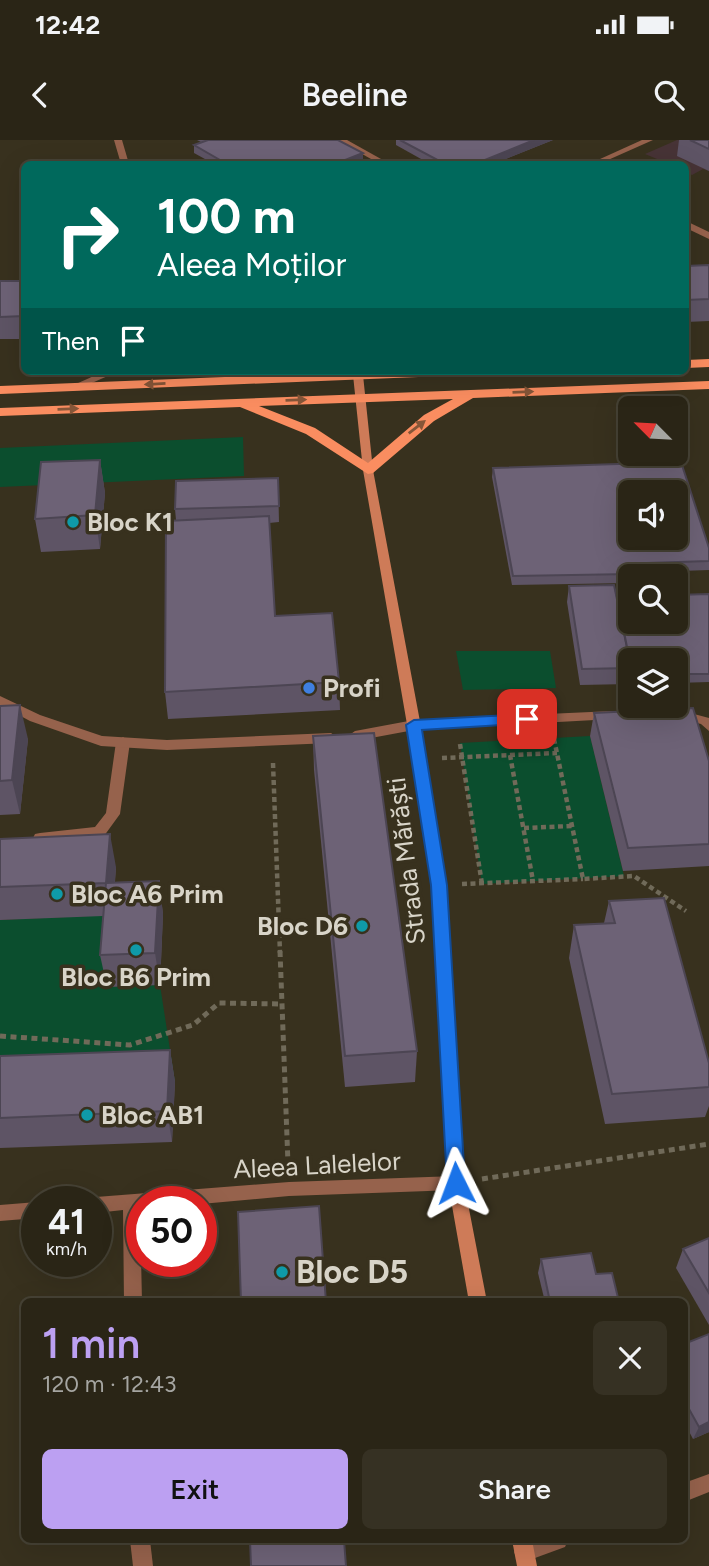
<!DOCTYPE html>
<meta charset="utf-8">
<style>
:root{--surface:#2a2516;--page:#363123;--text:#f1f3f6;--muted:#a5a5a1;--line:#464235;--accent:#bca0f2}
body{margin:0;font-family:Figtree,sans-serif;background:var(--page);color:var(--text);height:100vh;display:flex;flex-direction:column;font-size:26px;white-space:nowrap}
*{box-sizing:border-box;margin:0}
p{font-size:23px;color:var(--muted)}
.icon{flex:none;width:38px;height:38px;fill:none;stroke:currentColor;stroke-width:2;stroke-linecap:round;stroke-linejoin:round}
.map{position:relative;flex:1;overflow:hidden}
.drawer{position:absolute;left:21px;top:1158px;width:667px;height:245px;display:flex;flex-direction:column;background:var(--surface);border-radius:10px;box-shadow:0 7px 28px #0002,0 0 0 2px var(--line)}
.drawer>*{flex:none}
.top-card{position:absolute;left:21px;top:21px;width:668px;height:214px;border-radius:10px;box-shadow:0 7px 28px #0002,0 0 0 2px var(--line);background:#00695c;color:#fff;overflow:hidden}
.needle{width:46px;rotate:294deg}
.controls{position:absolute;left:618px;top:256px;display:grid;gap:14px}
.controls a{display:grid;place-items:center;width:70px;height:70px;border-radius:10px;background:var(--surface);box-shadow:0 7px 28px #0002,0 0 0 2px var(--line);font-size:35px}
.speed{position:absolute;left:21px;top:1046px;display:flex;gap:14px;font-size:35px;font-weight:700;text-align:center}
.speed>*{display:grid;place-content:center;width:91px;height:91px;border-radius:50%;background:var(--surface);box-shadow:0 7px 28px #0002,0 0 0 2px var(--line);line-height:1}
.speed small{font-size:18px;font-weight:400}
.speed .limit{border:10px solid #d22;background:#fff;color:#111}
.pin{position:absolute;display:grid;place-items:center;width:60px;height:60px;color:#fff;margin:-30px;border-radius:14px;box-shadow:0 4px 10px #0006}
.me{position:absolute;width:77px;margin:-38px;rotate:357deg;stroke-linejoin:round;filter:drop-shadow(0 0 5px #0008)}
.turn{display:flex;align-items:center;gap:24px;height:147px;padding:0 21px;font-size:32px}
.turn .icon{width:91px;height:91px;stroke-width:2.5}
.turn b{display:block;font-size:49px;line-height:60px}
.then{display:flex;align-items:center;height:66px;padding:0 21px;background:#0003;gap:14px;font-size:26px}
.round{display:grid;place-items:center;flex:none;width:74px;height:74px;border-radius:10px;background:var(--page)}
.summary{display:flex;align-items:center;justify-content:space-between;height:119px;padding:0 21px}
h1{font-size:42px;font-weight:600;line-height:52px;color:var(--accent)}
.primary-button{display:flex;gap:14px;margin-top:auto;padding:14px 21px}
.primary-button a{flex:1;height:80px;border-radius:10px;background:var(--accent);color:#111;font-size:28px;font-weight:600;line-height:80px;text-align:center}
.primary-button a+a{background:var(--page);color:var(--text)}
.status{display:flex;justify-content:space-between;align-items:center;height:49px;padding:0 35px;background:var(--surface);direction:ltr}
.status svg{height:19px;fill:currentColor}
header{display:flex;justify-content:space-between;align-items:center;height:91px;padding:0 21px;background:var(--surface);font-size:32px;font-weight:600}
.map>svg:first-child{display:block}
</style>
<div class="status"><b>12:42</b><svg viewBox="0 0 49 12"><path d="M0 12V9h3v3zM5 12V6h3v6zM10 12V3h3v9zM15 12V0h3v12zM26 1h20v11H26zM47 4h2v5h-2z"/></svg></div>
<header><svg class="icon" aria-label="back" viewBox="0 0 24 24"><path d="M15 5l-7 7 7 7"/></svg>Beeline<svg class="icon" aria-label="search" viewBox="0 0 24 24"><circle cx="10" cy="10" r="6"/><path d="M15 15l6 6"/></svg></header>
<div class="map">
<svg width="709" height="1426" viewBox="0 0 709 1426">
<rect width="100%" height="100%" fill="#38311e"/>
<!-- commercial -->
<path fill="#473336" d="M677,0h32v31l-6,-2 -11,6 -6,-3v-8h-17l-24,-10z"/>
<!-- green -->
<g fill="#0b4e2e">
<path d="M243,297l1,39 -244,11v-39z"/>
<path d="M456,511h94l6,37 -93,2z"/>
<path d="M590,596l34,140 -142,8 -22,-141z"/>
<path d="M112,775l-5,72 53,-2 15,97 -175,6v-168z"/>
</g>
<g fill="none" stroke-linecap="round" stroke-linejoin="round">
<!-- path-far1 -->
<g stroke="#706a59" stroke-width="4.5" stroke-dasharray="5 3.5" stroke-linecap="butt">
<path d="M554,599l29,140 51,-3 52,35"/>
<path d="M460,604l22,140"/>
<path d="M510,615l23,126"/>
<path d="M442,618l115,-5"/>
<path d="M273,623l7,190"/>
<path d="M524,688l48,-2"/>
<path d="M462,744l121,-5"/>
</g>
<!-- path -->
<g stroke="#706a59" stroke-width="5" stroke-dasharray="6 4.5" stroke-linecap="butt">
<path d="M280,811l8,213"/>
<path d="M0,896l130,9 63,-20 26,-22 63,1"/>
<path d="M482,1039l227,-35"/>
</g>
<!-- lane -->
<g fill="#96624c" fill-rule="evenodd">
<path d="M337,0h10l43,24h-10z"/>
<path d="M686,81l23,11v7l-23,-11z"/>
<path d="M123,597l7,5 -10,72 -16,22 -64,7 -5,-1 -2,-4 2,-4 5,-1 55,-6 11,-14 10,-71z"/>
</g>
<!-- street -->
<g fill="#96624c" fill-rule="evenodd">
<path d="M114,0h8l7,24h-8z"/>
<path d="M642,0h11l-54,24h-10z"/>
<path d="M105,231h14l-43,19 -4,1 -5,-3z"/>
<path d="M0,556l40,19 62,21 65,4 164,-7 7,5 -7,5 -164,7 -66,-4 -71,-25 -30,-16z"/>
<path d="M679,570l30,8v13l-8,-7 -27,-7 -1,-3 1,-3z"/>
<path d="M613,571l6,4 -6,4 -199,11 -59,11 -7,-5 7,-5 59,-11z"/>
<path d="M456,1036l6,2 2,5 -2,5 -6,2 -167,6 -88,8 -59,-2v7h-2l2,93h-18l-1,-92 -27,3v-11h-7l7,-5 193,-15z"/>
<path d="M37,1062v16l-37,3v-16z"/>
<path d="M709,1334v18l-25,10v-19z"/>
<path d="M130,1400h20l3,26h-20z"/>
<path d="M530,1400h38l-3,7 -41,15 -7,-3 -3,-7 3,-7z"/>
</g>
<!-- secondary -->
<g fill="#ce7b58" fill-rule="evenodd">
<path d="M358,232l5,3 10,95 54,289 19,126 18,298 23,119h-18l-21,-119 -16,-298 -19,-126 -50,-289 -10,-95z"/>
<path d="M512,1400h20l5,26h-20z"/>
</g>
<!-- primary -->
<g fill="#fa8d60" fill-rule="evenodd">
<path d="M709,219v8l-23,1v-8z"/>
<path d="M373,231h100l-6,4 -467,19v-8z"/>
<path d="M709,241v8l-236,9 -39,23 -61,52 -5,1 -62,-40 -66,-27 -240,9v-8zM453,259l-29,16 -56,48 -53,-35 -56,-22z"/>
</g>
</g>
<!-- wall -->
<g fill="#5e5465">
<path d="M197,0h141l25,13v8l-9,3h-140l-20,-11v-8l7,-3z"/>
<path d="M396,0h157l-60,24h-63l-34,-19z"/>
<path d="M679,0h30v31l-32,-15z"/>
<path d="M709,125v56l-23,1v-56z"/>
<rect x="0" y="141" width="24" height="58"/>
<path d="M100,320l5,33 -5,56 -59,3 -6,-33z"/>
<path d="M493,328l216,80v22l-58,2 1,4h-22v8v-1l-118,2 -20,-108z"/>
<path d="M278,338l1,44 -10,1 6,93 64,66 1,28 -172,9 -3,-27 11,-172 -1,-11z"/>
<path d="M569,446l47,6 14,29 79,-27v88l-33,1v-23h-46v24l-50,1 -13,-83z"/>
<path d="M0,566l28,33 -8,75 -20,1z"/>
<path d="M594,573l115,48v105l-86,5 -33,-135z"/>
<path d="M313,596l104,315 -2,31 -70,5 -31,-317z"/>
<path d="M0,699l116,28 -1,15 44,-1 4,33 -3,71 -53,2 -7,-32 3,-39 -103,4z"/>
<path d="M609,761l100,162v43l-4,11 -100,7 -36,-166 5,-33 30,-2z"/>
<path d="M170,910l5,32 -3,60 -172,6v-92z"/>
<path d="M709,1098v87l-33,-57 7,-19z"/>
<path d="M541,1119l55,15 23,28h-74l-7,-29z"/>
<path d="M684,1204l25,88 -16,7 -9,-17z"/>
</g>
<!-- shaded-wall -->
<g fill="#4c4553">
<path d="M534,0h19l-60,24h-18z"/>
<path d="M363,13v8l-9,3h-19z"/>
<path d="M100,320l5,33 -5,56 -5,-34z"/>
<path d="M20,565l8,34 -8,75 -8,-34z"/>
<path d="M110,694l6,33 -4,48 -6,-32z"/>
<path d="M159,741l4,33 -3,71 -5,-32z"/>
<path d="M170,910l5,32 -3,60 -5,-31z"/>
<path d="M709,1282v10l-16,7 6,-12z"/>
</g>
<!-- building -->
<g fill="#6d6276" stroke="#4c4553" stroke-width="2" fill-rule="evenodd">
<path d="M208,0h130l25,13 -28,11h-108l-33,-19z"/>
<path d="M400,0h134l-59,24h-30z"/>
<path d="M690,0h19v9z"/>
<path d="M709,125v34l-23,1v-34z"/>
<path d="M0,141h24v35l-24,1z"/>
<path d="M100,320l-5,55 -60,4 6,-57z"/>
<path d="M681,322l28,86v13l-61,2 4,13h-20l-1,-2 -118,2 -20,-108zM630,352h46v45h-46z"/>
<path d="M278,338l1,28 -104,3 1,-28z"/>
<path d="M269,376l6,100 57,-3 7,69 -174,10 1,-171z"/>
<path d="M614,445l16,77v6l-48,1 -13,-83z"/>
<path d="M630,451v30h46v-26l33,-1v80h-33v-14h-46v2l-14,-70z"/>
<path d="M20,565l-8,75 -12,1v-75z"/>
<path d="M693,568l16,53v83l-81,4 -34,-135z"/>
<path d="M374,593l43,318 -72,5 -32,-320z"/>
<path d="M110,694l-4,49 -106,4v-48z"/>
<path d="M159,741l-4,72 -55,2 6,-72z"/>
<path d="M664,758l45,165v24l-97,7 -38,-169 41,-2 -6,-22z"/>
<path d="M170,910l-3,61 -167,7v-62z"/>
<path d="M319,1066l7,96h-85l-3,-90z"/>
<path d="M709,1098v55l-26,-44z"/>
<path d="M591,1113l5,21 16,-1 7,29h-69l-9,-43z"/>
<path d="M709,1194v88l-10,5 -15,-27v-56z"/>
<path d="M250,1400h94l2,26h-95z"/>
</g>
<!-- one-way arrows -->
<defs><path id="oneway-solid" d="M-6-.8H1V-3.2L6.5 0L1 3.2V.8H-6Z" transform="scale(1.75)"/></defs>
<g fill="#865638">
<use href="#oneway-solid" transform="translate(155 244) rotate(177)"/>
<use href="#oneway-solid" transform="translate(523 252) rotate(-2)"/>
<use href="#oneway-solid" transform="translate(296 260) rotate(-2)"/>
<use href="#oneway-solid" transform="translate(68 269) rotate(-2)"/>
<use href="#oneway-solid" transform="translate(417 287) rotate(-38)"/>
</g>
<!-- route -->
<path fill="#1a73e8" stroke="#114b97" stroke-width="2" d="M527,574l5,1 2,4 -2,4 -110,7 25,155 18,298 -2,6 -7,2 -7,-2 -2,-6 -16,-298 -25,-160 8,-5z"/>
<!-- markers -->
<g fill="#0f9aa8" stroke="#38311e" stroke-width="2.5">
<circle cx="73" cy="382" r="7"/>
<circle cx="57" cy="754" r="7"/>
<circle cx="362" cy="786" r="7"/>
<circle cx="136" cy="810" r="7"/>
<circle cx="87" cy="975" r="7"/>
<circle cx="282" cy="1132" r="7"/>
</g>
<circle fill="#3f7fe0" stroke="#38311e" stroke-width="2.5" cx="309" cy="548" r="7"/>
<g text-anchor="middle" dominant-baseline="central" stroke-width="7" stroke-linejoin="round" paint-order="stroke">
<!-- poi labels -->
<g font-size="26" font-weight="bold" fill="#d8d4c8" stroke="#38311e" text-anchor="start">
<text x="87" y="382">Bloc K1</text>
<text x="323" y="548">Profi</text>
<text x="71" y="754">Bloc A6 Prim</text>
<text x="348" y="786" text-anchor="end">Bloc D6</text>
<text x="136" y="837" text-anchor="middle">Bloc B6 Prim</text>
<text x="101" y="975">Bloc AB1</text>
</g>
<!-- street labels -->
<g font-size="26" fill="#d8d4c8" stroke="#38311e">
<text transform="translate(406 721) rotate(-97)">Strada Mărăști</text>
<text transform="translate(317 1025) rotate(-3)">Aleea Lalelelor</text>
</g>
<!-- near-poi labels -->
<g font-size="32" font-weight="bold" fill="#d8d4c8" stroke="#38311e" text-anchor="start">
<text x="296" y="1132">Bloc D5</text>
</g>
</g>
</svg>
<div class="controls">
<a><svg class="needle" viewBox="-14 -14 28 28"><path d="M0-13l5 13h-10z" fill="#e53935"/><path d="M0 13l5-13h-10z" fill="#a5a5a1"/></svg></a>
<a><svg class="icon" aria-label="sound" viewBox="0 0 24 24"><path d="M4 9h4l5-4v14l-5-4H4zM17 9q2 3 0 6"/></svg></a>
<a><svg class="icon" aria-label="search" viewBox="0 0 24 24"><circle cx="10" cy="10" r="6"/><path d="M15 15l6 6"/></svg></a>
<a><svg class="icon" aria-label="layers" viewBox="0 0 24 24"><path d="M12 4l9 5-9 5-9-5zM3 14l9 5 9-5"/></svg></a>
</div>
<div class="speed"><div>41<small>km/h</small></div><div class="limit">50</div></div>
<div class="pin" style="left:527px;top:579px;background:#d93025"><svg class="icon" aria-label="arrive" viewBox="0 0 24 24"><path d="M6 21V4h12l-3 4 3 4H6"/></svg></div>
<svg class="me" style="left:456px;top:1043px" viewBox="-20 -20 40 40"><path d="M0-17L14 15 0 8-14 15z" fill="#1a73e8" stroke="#fff" stroke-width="4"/></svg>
<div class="top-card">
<div class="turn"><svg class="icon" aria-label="right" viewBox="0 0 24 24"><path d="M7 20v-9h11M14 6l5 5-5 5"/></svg><div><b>100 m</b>Aleea Moților</div></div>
<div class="then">Then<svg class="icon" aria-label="arrive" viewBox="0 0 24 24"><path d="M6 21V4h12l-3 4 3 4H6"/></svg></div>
</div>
<section class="drawer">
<div class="summary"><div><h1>1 min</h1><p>120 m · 12:43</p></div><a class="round"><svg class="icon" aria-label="close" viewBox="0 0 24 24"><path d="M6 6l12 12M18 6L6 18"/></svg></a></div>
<div class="primary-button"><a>Exit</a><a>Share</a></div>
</section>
</div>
